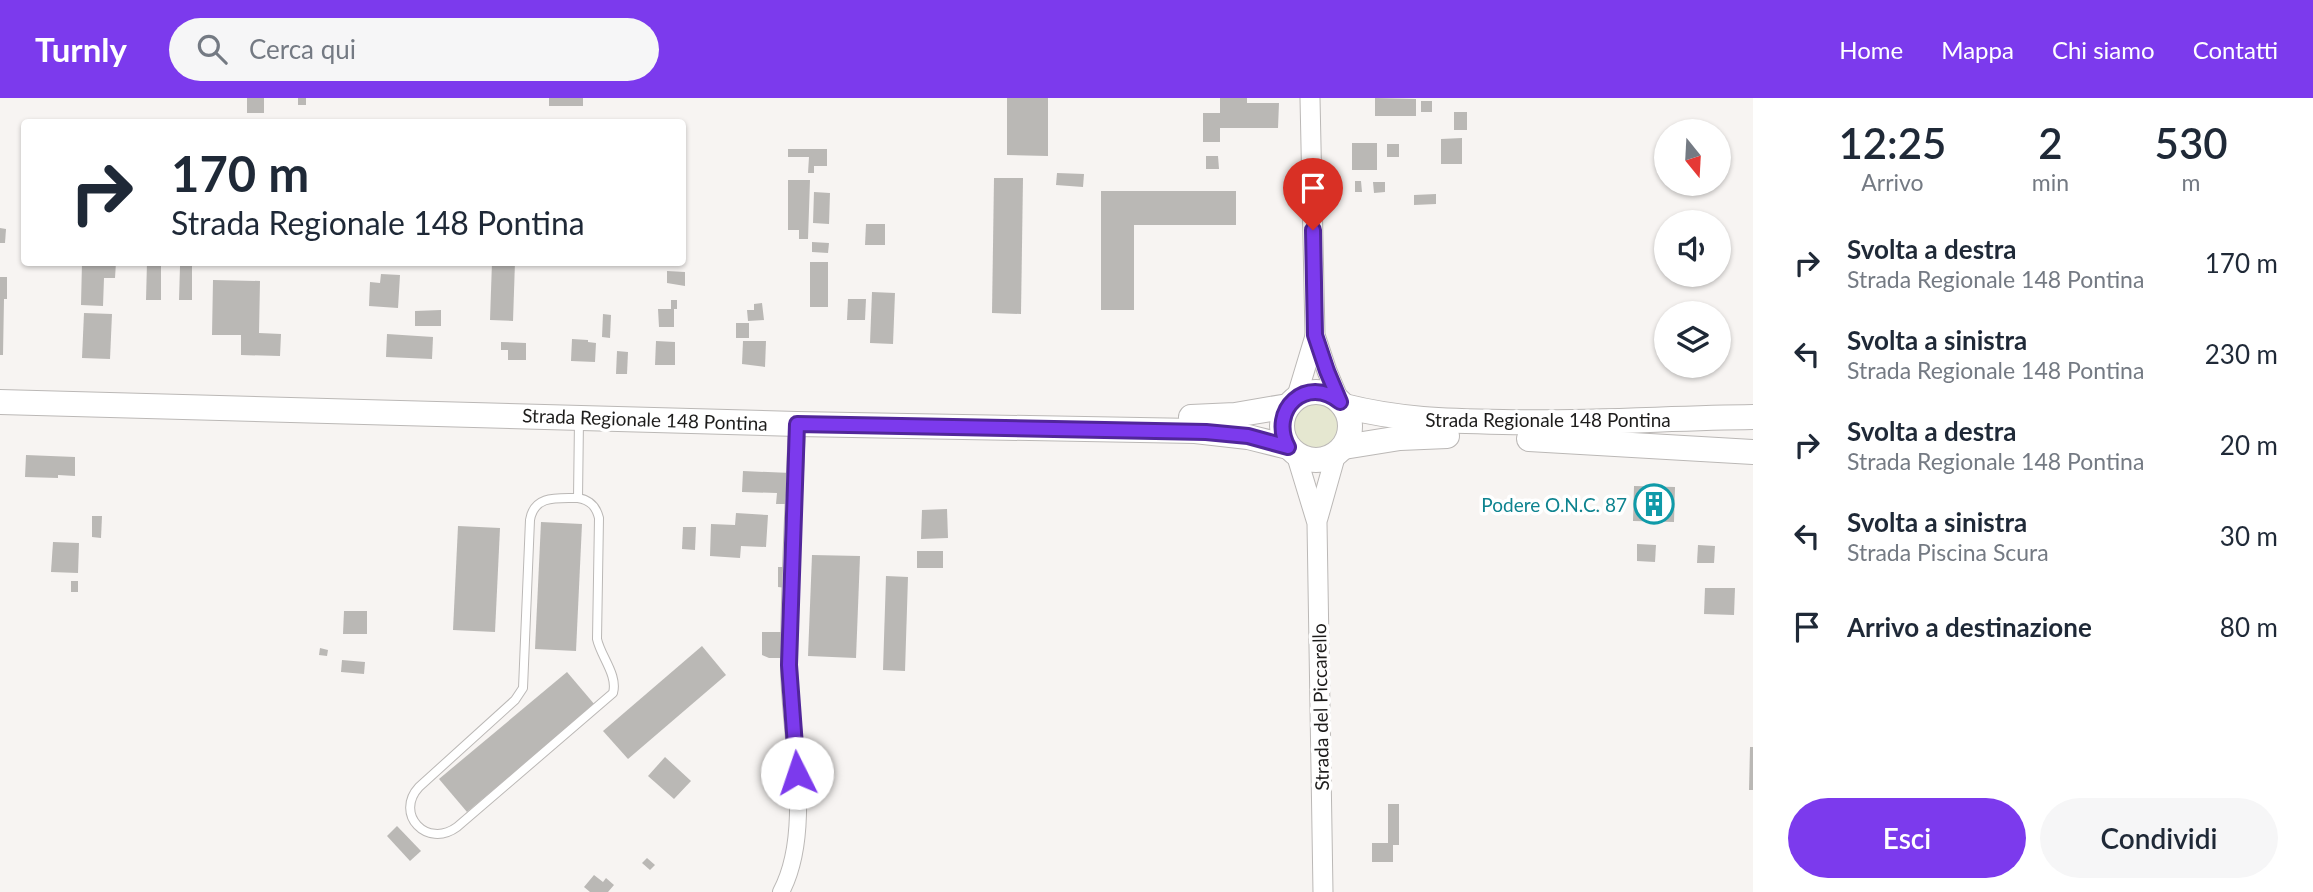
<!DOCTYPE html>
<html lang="it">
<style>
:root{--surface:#fff;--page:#f6f6f7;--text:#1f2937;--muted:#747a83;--accent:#7c3aed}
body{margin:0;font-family:Lato,sans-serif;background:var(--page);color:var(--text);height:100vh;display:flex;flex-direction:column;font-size:26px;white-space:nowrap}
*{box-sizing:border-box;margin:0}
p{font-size:23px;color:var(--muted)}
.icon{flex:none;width:38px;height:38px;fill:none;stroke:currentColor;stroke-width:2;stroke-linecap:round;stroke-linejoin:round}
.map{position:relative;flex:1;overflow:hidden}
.panel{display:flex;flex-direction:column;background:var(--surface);width:560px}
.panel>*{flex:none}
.hud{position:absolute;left:21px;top:21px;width:665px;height:147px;border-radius:7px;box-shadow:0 2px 5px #0004;background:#fff;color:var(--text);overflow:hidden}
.needle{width:46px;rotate:162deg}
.buttons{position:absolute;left:1654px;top:21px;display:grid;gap:14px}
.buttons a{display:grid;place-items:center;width:77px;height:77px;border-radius:50%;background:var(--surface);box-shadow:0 2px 5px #0004;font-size:35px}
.pin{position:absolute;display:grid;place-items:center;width:60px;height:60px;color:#fff;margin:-72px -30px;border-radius:50% 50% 50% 0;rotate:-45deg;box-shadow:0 0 7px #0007}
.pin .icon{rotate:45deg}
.me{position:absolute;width:77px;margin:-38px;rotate:356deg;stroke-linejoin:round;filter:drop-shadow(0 0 5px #0008)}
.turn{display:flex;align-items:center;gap:24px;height:147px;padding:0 35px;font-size:32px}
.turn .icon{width:91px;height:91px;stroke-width:2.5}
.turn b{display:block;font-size:49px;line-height:60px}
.eta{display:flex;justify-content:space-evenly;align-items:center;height:119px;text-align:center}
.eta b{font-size:42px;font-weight:600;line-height:49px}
.primary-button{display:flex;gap:14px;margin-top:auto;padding:14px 35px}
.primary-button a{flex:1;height:80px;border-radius:42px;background:var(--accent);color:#fff;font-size:28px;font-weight:600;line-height:80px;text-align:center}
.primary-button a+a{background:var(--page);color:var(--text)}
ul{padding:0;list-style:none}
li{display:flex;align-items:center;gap:21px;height:91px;padding:0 35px}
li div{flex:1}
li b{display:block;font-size:26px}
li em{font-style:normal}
header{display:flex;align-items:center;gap:42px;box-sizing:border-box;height:98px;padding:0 35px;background:var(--accent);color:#fff}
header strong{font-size:33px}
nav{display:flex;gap:38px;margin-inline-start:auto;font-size:24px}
.search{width:490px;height:63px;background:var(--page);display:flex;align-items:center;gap:18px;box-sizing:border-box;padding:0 24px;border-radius:38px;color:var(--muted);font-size:26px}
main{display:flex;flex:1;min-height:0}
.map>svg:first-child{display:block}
</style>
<header>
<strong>Turnly</strong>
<div class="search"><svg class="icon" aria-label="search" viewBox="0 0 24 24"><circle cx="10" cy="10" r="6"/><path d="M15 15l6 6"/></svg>Cerca qui</div>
<nav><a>Home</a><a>Mappa</a><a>Chi siamo</a><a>Contatti</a></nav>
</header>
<main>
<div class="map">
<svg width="1753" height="794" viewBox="0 0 1753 794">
<rect width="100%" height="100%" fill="#f7f4f2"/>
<!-- green -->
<circle fill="#e5e7d0" cx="1316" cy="328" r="28"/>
<!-- building -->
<g fill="#bab8b5">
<rect x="247" y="0" width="17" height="15"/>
<rect x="298" y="0" width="8" height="7"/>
<rect x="549" y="0" width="34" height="8"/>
<path d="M1007,0h41v58l-41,-1z"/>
<path d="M1220,0h27v5h32l-1,25h-58v14h-17v-29h17z"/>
<path d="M1375,0l41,1v17h-41z"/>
<rect x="1421" y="3" width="11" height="11"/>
<rect x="1454" y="14" width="13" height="18"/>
<rect x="333" y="21" width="14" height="3"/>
<path d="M1462,40v26h-21v-25z"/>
<rect x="1352" y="45" width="25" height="27"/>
<rect x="1387" y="46" width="12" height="13"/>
<path d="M788,51h39v17h-13v7h-6l1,-16h-21z"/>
<path d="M1206,58h12l1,13h-13z"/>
<path d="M1057,75l27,1 -1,13 -27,-2z"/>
<path d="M994,80h29l-2,136 -29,-1z"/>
<path d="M788,82h22l-2,59h-9v-9h-11z"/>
<path d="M1355,83h6l1,11h-7z"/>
<path d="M1373,84h12v10l-11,1z"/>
<path d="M1101,93h135v34h-102v85h-33z"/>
<path d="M814,94l16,1 -1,31 -16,-1z"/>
<path d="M1436,96v10l-22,1v-10z"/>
<path d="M866,126h19v21h-20z"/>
<path d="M0,130l6,1 -1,14h-5z"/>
<path d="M812,144l17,1 -1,10 -16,-1z"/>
<path d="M82,164h34l-1,16h-11l-1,28 -22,-1z"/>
<path d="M147,164h14v38h-15z"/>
<rect x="313" y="164" width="33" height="4"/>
<path d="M492,164h23l-2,59 -23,-1z"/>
<rect x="810" y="164" width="18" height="45"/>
<path d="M180,168h12v34h-13z"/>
<path d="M667,173l18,1v14l-18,-3z"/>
<path d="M381,176l19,1 -2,33 -29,-2 1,-24 10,1z"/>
<path d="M0,179h7v22h-3l-1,56h-3z"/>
<path d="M213,182l47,1 -1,52 22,1 -1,22 -39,-1v-20h-29z"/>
<path d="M872,194l23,1 -2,51 -23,-1z"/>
<path d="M848,201h18l-1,21h-18z"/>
<path d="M671,202h6v9h-3v18h-15l-1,-18h13z"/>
<path d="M762,205l2,17 -16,1 -1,-11h7v-6z"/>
<path d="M441,212v16h-26v-15z"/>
<path d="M84,215l28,1 -2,45 -28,-1z"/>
<path d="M603,216l8,1 -1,23 -8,-1z"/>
<rect x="736" y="225" width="13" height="15"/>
<path d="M387,236l46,3 -1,22 -46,-2z"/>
<path d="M572,241l16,1v2l8,1 -1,19 -24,-1z"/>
<path d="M656,243l19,1v23h-20z"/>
<path d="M743,243h23l-1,26 -23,-3z"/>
<path d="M501,244l25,1v17h-18v-10h-7z"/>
<path d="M617,253l11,1 -1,22h-11z"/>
<path d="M26,357l49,2v19l-17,-1v3l-33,-1z"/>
<path d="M743,373l48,2 -4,31h-11l1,-11 -35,-1z"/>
<path d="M1634,388l41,1 -1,35 -41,-1z"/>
<path d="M947,411l1,29 -27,1 1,-29z"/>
<path d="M736,415l32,2 -2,32 -25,-1 -1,12 -30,-2 1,-32 24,1z"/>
<path d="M92,418h10l-1,22 -9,-1z"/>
<path d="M541,424l41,2 -6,127 -41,-2z"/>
<path d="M458,428l42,2 -5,104 -42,-2z"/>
<path d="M683,429h13l-1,23 -13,-1z"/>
<path d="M53,444l26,1 -1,30 -27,-1z"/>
<path d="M1637,446l19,1 -1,17 -18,-1z"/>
<path d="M1698,447l17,1 -1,17h-17z"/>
<rect x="917" y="453" width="26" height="17"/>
<path d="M812,457l48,1 -4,102 -48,-2z"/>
<path d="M778,469h10l-1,21 -9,-1z"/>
<path d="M886,478l22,1 -3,94 -22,-1z"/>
<rect x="71" y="483" width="7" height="11"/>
<path d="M1705,490h30l-1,27 -30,-1z"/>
<path d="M344,513h23v23h-24z"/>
<path d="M762,534h24v26h-17l-7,-3z"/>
<path d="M702,548l24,29 -98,84 -25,-28z"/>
<path d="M320,550l8,2 -1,6 -8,-1z"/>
<path d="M342,562l23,2 -1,12 -23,-2z"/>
<path d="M567,574l28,33 -128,107 -28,-33z"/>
<path d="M1750,649h3v43h-4z"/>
<path d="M665,659l26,24 -17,18 -26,-23z"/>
<path d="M1388,706h11v41h-6v17h-21v-19h16z"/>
<path d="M397,728l24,25 -11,10 -23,-25z"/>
<path d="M647,760l8,7 -5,5 -8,-7z"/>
<path d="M594,777l9,7 3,-4 8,7 -6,7h-18l-6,-5z"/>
</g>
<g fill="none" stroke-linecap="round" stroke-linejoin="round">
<!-- service casing -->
<g stroke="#bbb8b6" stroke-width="10">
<path id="service" d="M578,400c-21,0 -44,-3 -48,22l-7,168 -8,12 -96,87c-25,27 8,62 38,40l156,-134c5,-18 -12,-36 -16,-54l2,-121c-3,-12 -9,-18 -21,-20l1,-78"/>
</g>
<!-- minor casing -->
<g stroke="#bbb8b6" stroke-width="18">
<path id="minor" d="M781,794c33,-62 8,-159 8,-227 0,-81 5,-161 8,-241"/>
</g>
<!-- tertiary casing -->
<g stroke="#bbb8b6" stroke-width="21">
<g id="tertiary">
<path d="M1310,0l5,237 12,36 13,31"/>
<path d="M1296,301l19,-63"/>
<path d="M1296,356l21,69 6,369"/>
<path d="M1318,420l18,-64"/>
</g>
</g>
<!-- primary casing -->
<g stroke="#bbb8b6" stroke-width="26">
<g id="primary">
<circle cx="1316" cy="328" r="34"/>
<path d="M0,304l797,22 398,7 53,6 40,10"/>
<path d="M1344,308c55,14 102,15 159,16 83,2 166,-4 250,-5"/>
<path d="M1191,319l44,-2 53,-9"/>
<path d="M1529,341l224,13"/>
<path d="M1344,349l56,-9 47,-2"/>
</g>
</g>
<!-- service -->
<use href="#service" stroke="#fff" stroke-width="8"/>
<!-- minor -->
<use href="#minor" stroke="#fff" stroke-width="16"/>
<!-- tertiary -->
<use href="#tertiary" stroke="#fff" stroke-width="19"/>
<!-- primary -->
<use href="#primary" stroke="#fff" stroke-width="24"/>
</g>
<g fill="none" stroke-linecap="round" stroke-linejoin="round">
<!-- route casing -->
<g stroke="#51269a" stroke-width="18">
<path id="route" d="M797,675l-8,-108 8,-241 409,8 42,4 40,11c-20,-37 19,-73 52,-45l-13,-31 -12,-36 -2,-105"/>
</g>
<!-- route -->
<use href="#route" stroke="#7c3aed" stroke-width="12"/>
</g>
<!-- icons -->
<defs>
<g id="building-ring" transform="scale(2.0125)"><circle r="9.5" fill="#fff" stroke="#0f9aa8" stroke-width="1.5"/><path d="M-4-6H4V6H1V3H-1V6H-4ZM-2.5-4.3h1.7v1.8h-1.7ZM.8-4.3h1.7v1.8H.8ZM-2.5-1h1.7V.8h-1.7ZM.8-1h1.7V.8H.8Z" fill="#0f9aa8"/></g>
</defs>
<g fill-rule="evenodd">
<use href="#building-ring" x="1654" y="406"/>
</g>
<g text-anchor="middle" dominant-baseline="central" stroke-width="7" stroke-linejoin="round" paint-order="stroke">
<!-- street labels -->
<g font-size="19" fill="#1d1c1b" stroke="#fff">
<text transform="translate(645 321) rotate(2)">Strada Regionale 148 Pontina</text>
<text x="1548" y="321">Strada Regionale 148 Pontina</text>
<text transform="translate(1320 609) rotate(-91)">Strada del Piccarello</text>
</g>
<!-- culture labels -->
<g font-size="19" fill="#0d838f" stroke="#fff" text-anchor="end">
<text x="1627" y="406">Podere O.N.C. 87</text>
</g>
</g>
</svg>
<div class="buttons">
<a><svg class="needle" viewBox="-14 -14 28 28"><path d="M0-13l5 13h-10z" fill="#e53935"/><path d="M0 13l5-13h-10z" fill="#747a83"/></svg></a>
<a><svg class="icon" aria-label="sound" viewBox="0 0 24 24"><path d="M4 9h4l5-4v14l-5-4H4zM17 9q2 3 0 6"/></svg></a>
<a><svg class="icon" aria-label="layers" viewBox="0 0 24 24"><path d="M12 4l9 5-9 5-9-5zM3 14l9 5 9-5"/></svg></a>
</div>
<div class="pin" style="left:1313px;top:132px;background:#d93025"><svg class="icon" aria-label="arrive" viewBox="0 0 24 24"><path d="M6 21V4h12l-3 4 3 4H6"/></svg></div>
<svg class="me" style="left:797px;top:675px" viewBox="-20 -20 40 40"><circle r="19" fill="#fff"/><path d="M0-13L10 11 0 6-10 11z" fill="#7c3aed"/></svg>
<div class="hud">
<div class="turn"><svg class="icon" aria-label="right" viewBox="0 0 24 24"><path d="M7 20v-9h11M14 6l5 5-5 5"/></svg><div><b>170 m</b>Strada Regionale 148 Pontina</div></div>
</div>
</div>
<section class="panel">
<div class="eta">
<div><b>12:25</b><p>Arrivo</p></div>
<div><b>2</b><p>min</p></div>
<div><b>530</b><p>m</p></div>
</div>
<ul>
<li><svg class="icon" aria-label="right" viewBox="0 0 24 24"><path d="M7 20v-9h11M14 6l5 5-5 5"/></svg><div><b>Svolta a destra</b><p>Strada Regionale 148 Pontina</p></div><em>170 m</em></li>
<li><svg class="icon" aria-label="left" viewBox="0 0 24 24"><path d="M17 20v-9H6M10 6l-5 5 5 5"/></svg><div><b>Svolta a sinistra</b><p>Strada Regionale 148 Pontina</p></div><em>230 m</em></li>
<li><svg class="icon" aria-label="right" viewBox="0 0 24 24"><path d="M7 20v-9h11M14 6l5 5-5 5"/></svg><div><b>Svolta a destra</b><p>Strada Regionale 148 Pontina</p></div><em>20 m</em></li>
<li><svg class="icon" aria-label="left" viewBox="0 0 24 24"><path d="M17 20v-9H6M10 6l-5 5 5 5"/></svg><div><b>Svolta a sinistra</b><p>Strada Piscina Scura</p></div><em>30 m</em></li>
<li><svg class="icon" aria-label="arrive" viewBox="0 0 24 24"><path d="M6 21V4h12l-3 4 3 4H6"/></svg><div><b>Arrivo a destinazione</b></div><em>80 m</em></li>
</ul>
<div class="primary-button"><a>Esci</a><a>Condividi</a></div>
</section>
</main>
